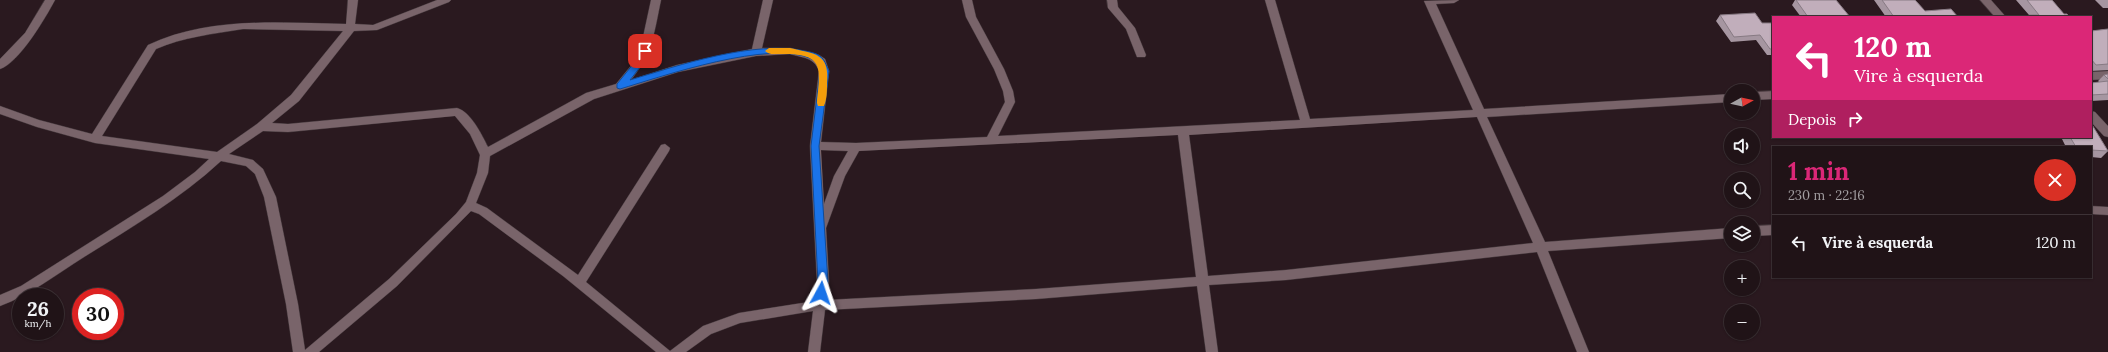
<!DOCTYPE html>
<html lang="pt">
<meta charset="utf-8">
<style>
:root{--surface:#201317;--page:#281c20;--text:#f1f3f6;--muted:#a29ea1;--line:#3d3236;--accent:#db2777}
body{margin:0;font-family:Lora,serif;background:var(--page);color:var(--text);height:100vh;display:flex;flex-direction:column;font-size:15px;white-space:nowrap}
*{box-sizing:border-box;margin:0}
p{font-size:13px;color:var(--muted)}
.icon{flex:none;width:22px;height:22px;fill:none;stroke:currentColor;stroke-width:2;stroke-linecap:round;stroke-linejoin:round}
.map{position:relative;flex:1;overflow:hidden}
.panel{position:absolute;left:1772px;top:146px;width:320px;height:132px;display:flex;flex-direction:column;background:var(--surface);border-radius:0px;box-shadow:0 1px 3px #0004,0 0 0 1px var(--line)}
.panel>*{flex:none}
.banner{position:absolute;left:1772px;top:16px;width:320px;height:122px;border-radius:0px;box-shadow:0 1px 3px #0004,0 0 0 1px var(--line);background:#db2777;color:#fff;overflow:hidden}
.needle{width:26px;rotate:82deg}
.controls{position:absolute;left:1724px;top:84px;display:grid;gap:8px}
.controls a{display:grid;place-items:center;width:36px;height:36px;border-radius:50%;background:var(--surface);box-shadow:0 1px 3px #0004,0 0 0 1px var(--line);font-size:20px}
.speed{position:absolute;left:12px;top:288px;display:flex;gap:8px;font-size:20px;font-weight:700;text-align:center}
.speed>*{display:grid;place-content:center;width:52px;height:52px;border-radius:50%;background:var(--surface);box-shadow:0 1px 3px #0004,0 0 0 1px var(--line);line-height:1}
.speed small{font-size:10px;font-weight:400}
.speed .limit{border:6px solid #d22;background:#fff;color:#111}
.pin{position:absolute;display:grid;place-items:center;width:34px;height:34px;color:#fff;margin:-17px;border-radius:8px;box-shadow:0 2px 6px #0006}
.me{position:absolute;width:44px;margin:-22px;rotate:5deg;stroke-linejoin:round;filter:drop-shadow(0 0 3px #0008)}
.turn{display:flex;align-items:center;gap:14px;height:84px;padding:0 16px;font-size:18px}
.turn .icon{width:52px;height:52px;stroke-width:2.5}
.turn b{display:block;font-size:28px;line-height:34px}
.then{display:flex;align-items:center;height:38px;padding:0 16px;background:#0003;gap:8px;font-size:15px}
.round{display:grid;place-items:center;flex:none;width:42px;height:42px;border-radius:21px;background:var(--page)}
.headline{display:flex;align-items:center;justify-content:space-between;height:68px;padding:0 16px}
h1{font-size:24px;font-weight:700;line-height:30px;color:var(--accent)}
ul{padding:0;list-style:none}
li{display:flex;align-items:center;gap:12px;height:56px;padding:0 16px;border-top:1px solid var(--line)}
li div{flex:1}
li b{display:block;font-size:15px}
li em{font-style:normal}
.map>svg:first-child{display:block}
</style>
<div class="map">
<svg width="2108" height="352" viewBox="0 0 2108 352">
<rect width="100%" height="100%" fill="#2a191f"/>
<g fill="none" stroke-linecap="round" stroke-linejoin="round">
<!-- minor casing -->
<g stroke="#44383c" stroke-width="1">
<g id="minor">
<path d="M45,0h10c-9,17 -36,63 -55,69v-10l25,-26z"/>
<path d="M348,0h10l-3,24 18,1 64,-25h14l-2,2 -72,28 -23,1 -55,70 -27,22 16,1 169,-16c14,4 25,27 31,39l98,-54 30,-9 18,-22 6,-11 11,-51h10c-7,33 -8,52 -30,80l46,-15 75,-16 11,-49h10l-11,48h28l29,7 6,4 4,12 -8,71 35,1 131,-6 18,-35 -2,-11 -9,-22 -28,-52 -4,-17h10l4,17 28,52 9,22 2,11 -17,34 302,-16 -35,-120h10l35,119 163,-9 -49,-109 35,-1 -5,3 -18,1 48,105 247,-15v8l-244,15 58,125 186,-14v10l-183,13 41,101h-12l-40,-100 -251,28 -77,5 9,67h-12l-9,-66 -161,13 -211,11 -5,42h-12l5,-41 -73,12 -29,11 -25,18h-30l-93,-76 -84,-62 -8,-3 -74,75 -78,66h-26l-7,-48 -22,-107 -9,-23 -9,-8 -25,-5c-41,38 -89,66 -137,96 -27,17 -54,38 -84,49v-11l21,-9 142,-90 32,-24 14,-13 -114,-16 -58,-16 -37,-13v-8l39,14 53,14 56,-89c62,-29 132,-22 198,-21zM243,29l100,2 -52,64 -34,29 -40,28 -115,-16 54,-87c27,-12 57,-15 87,-20zM790,54c13,4 24,3 29,17l-9,75 7,136 -2,19 -76,12 -36,13 -33,25 -84,-69 83,-131 1,-3 -5,-4 -4,1 -83,130 -91,-67 -11,-5 12,-30 2,-17 104,-57 84,-27 78,-16zM455,116l15,18 10,21 -3,18 -11,29 -10,12 -67,65 -84,71 -7,-46 -22,-107 -13,-28 -10,-9 -24,-6 34,-23 25,1zM1477,117l56,126 -247,27 -78,6 -19,-141zM1178,135l18,142 -160,12 -209,11 2,-18 -3,-54 19,-52 14,-25zM821,150l27,1 -14,25 -10,28z"/>
<path d="M1107,0h10l1,7 17,21 11,27 -1,2h-8l-11,-28 -18,-21z"/>
<path d="M1980,0h11l15,17h-11z"/>
<path d="M2108,71v8l-17,1v-8z"/>
<path d="M1773,91v8l-20,1v-8z"/>
<path d="M2091,111l4,1 13,14v11l-4,-1 -13,-14z"/>
<path d="M2091,206l17,1v8l-17,-1z"/>
<path d="M1773,225v10l-20,1v-10z"/>
</g>
</g>
<!-- minor -->
<use href="#minor" fill="#79646a" fill-rule="evenodd"/>
</g>
<!-- wall -->
<g fill="#a696a1">
<path d="M1795,0h1l54,17h-49l-9,-12z"/>
<path d="M1874,0h41l10,11 33,6h-72z"/>
<path d="M2016,0h36l12,14 6,3h-42l1,-2z"/>
<path d="M2095,0h13v8h-5z"/>
<path d="M1720,15l42,8h11v32h-6l-11,-15 -25,2 -15,-21z"/>
<path d="M2108,29v41l-17,1v-40z"/>
<path d="M2108,74v26l-17,1v-18l8,-1 -1,-1 6,-6z"/>
<path d="M2061,137h30l17,14 -7,7 -10,-1v-10h-25z"/>
</g>
<!-- building -->
<g fill="#c1aebb" stroke="#877a83">
<path d="M1796,0h40l14,17h-42z"/>
<path d="M1882,0h33l10,11 26,-2 7,8h-64z"/>
<path d="M2027,0h25l12,14h3l3,3h-39l-2,-2h10z"/>
<path d="M1755,13l7,10h11v26h-3l-10,-14 -26,2 -14,-22z"/>
<path d="M2108,29v35l-12,1 -5,-6v-28z"/>
<path d="M2108,74v5l-4,-4z"/>
<path d="M2108,81v13l-17,1v-12z"/>
<path d="M2091,123l17,28 -17,-1v-3h-15l-6,-10h21z"/>
</g>
<!-- route -->
<path fill="#1a73e8" stroke="#114b97" d="M645,48l4,3 -8,15 -11,14c49,-15 125,-40 175,-29 5,1 11,2 15,5 5,4 6,9 9,15l-10,75 9,136 -3,14 -4,1 -5,-4 2,-11 -7,-136 9,-75c-2,-4 -3,-10 -8,-12 -41,-20 -149,17 -192,30l-3,-1v-4l17,-21 8,-14z"/>
<!-- slow -->
<path fill="#f59e0b" d="M790,48c25,6 40,5 37,36 0,7 0,15 -3,22h-6l-1,-3c4,-37 7,-50 -38,-49 -5,0 -10,1 -14,-3l4,-3z"/>
</svg>
<div class="controls">
<a><svg class="needle" viewBox="-14 -14 28 28"><path d="M0-13l5 13h-10z" fill="#e53935"/><path d="M0 13l5-13h-10z" fill="#a29ea1"/></svg></a>
<a><svg class="icon" aria-label="sound" viewBox="0 0 24 24"><path d="M4 9h4l5-4v14l-5-4H4zM17 9q2 3 0 6"/></svg></a>
<a><svg class="icon" aria-label="search" viewBox="0 0 24 24"><circle cx="10" cy="10" r="6"/><path d="M15 15l6 6"/></svg></a>
<a><svg class="icon" aria-label="layers" viewBox="0 0 24 24"><path d="M12 4l9 5-9 5-9-5zM3 14l9 5 9-5"/></svg></a>
<a>+</a>
<a>−</a>
</div>
<div class="speed"><div>26<small>km/h</small></div><div class="limit">30</div></div>
<div class="pin" style="left:645px;top:51px;background:#d93025"><svg class="icon" aria-label="arrive" viewBox="0 0 24 24"><path d="M6 21V4h12l-3 4 3 4H6"/></svg></div>
<svg class="me" style="left:821px;top:293px" viewBox="-20 -20 40 40"><path d="M0-17L14 15 0 8-14 15z" fill="#1a73e8" stroke="#fff" stroke-width="4"/></svg>
<div class="banner">
<div class="turn"><svg class="icon" aria-label="left" viewBox="0 0 24 24"><path d="M17 20v-9H6M10 6l-5 5 5 5"/></svg><div><b>120 m</b>Vire à esquerda</div></div>
<div class="then">Depois<svg class="icon" aria-label="right" viewBox="0 0 24 24"><path d="M7 20v-9h11M14 6l5 5-5 5"/></svg></div>
</div>
<section class="panel">
<div class="headline"><div><h1>1 min</h1><p>230 m · 22:16</p></div><a class="round" style="background:#d93025;color:#fff"><svg class="icon" aria-label="close" viewBox="0 0 24 24"><path d="M6 6l12 12M18 6L6 18"/></svg></a></div>
<ul>
<li><svg class="icon" aria-label="left" viewBox="0 0 24 24"><path d="M17 20v-9H6M10 6l-5 5 5 5"/></svg><div><b>Vire à esquerda</b></div><em>120 m</em></li>
</ul>
</section>
</div>
